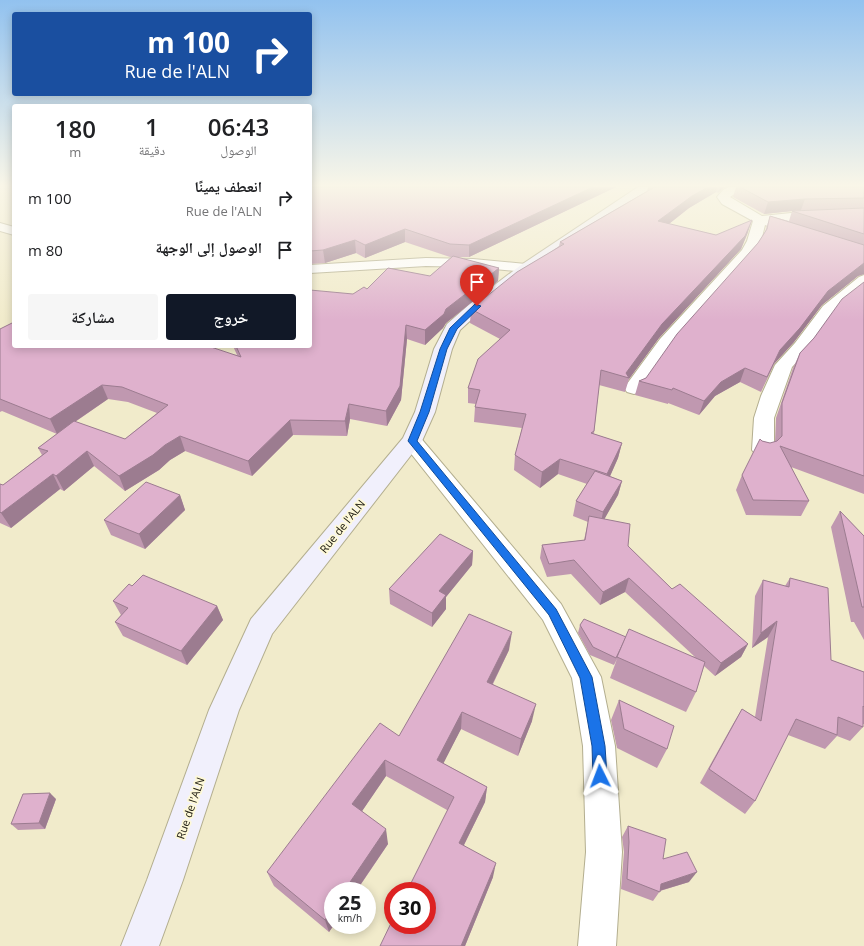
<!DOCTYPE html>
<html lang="ar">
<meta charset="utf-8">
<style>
:root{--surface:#fff;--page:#f6f6f6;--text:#202124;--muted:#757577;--accent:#111827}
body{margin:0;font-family:"Open Sans","Noto Naskh Arabic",sans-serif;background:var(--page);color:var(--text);direction:rtl;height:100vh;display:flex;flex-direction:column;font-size:15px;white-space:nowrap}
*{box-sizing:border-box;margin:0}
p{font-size:13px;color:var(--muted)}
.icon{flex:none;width:22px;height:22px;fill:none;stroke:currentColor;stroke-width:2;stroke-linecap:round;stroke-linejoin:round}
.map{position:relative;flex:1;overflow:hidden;direction:ltr}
.drawer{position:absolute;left:12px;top:104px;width:300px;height:244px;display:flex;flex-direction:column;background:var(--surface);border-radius:4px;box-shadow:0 2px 10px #0003;direction:rtl}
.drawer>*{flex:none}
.banner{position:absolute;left:12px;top:12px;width:300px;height:84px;border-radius:4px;box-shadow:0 2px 10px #0003;direction:rtl;background:#1a4fa0;color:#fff;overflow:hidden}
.speed{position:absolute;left:324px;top:882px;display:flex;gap:8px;font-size:20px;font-weight:700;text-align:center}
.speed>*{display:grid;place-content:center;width:52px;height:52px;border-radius:50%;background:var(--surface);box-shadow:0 2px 10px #0003;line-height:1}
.speed small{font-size:10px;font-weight:400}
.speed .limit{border:6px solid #d22;background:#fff;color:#111}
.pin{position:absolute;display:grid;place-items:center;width:34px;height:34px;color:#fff;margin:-41px -17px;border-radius:50% 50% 50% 0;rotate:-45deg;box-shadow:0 0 4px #0007}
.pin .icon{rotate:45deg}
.me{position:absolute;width:44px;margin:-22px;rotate:357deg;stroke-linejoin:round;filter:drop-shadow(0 0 3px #0008)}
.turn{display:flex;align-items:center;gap:14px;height:84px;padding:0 16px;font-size:18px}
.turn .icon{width:52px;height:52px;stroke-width:2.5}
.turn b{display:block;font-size:28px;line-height:34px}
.eta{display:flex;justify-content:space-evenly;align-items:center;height:68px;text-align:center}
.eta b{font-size:24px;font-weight:600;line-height:28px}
.cta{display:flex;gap:8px;margin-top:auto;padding:8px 16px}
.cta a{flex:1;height:46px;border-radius:4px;background:var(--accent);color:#fff;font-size:16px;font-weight:600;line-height:46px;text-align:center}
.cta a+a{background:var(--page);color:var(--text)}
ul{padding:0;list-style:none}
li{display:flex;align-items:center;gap:12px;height:52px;padding:0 16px}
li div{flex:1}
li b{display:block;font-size:15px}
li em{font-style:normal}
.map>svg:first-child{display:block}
</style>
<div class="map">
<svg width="864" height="946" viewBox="0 0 864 946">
<rect width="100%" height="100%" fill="#f1ebcb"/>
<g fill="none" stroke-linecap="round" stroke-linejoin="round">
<!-- minor casing -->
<g stroke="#b3ae8f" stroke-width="2">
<g id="minor">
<path d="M729,187h16l-15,10 32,19 39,-4 63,-1v8l-63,1 -22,2 2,2 -2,3 -5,1 -9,-3 -4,16 -8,14 -81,92 -31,45 -7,2 -7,-2 -3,-4 36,-49 82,-89 5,-9 6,-20 -31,-17 -5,-7 6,-7z"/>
<path d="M864,275v13l-29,24 -28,39 -15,16 -18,51v32l-4,5 -7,2 -7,-2 -4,-5 2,-32 7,-22 14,-31 20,-22 28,-37 36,-29z"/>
<path d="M412,434l7,2 142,168 40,73 14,69 7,106 -6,94h-38l8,-94 -3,-106 -11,-68 -29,-58 -138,-174 -3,-5 3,-5z"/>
</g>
</g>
<!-- tertiary casing -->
<g stroke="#b3ae8f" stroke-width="2">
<g id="tertiary">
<path d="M0,223l14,4v8l-14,-4z"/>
<path d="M426,258l47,1 53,5 5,1 2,3 -2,3 -5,1 -53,-5 -47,-1 -116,7v-8z"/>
</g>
</g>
<!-- secondary casing -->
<g stroke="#b3ae8f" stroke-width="2">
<path id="secondary" d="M638,187h15l-122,84 -48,38 -23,21 -8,19 -17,63 -13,29 -150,193 -33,76 -56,170 -24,66h-38l26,-66 62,-170 42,-91 152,-181 12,-26 19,-63 13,-25 24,-21 50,-38z"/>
</g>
<!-- minor -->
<use href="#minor" fill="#fff" fill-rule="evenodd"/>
<!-- tertiary -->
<use href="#tertiary" fill="#fff" fill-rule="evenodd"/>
<!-- secondary -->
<use href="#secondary" fill="#f1f0fc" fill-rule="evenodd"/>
</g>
<!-- wall -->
<g fill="#c098b0" fill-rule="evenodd">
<path d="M310,187h306l-147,70h-13l43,11 -1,13 -52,42 -3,5 -18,17 -18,-6 -6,61 -14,26 -37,-7 -3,17 -54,-1 -41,41 -67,-25 -15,9 -11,10 -34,21 -31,-25 -30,25 -4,-2 -49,39 -11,-5v-39l3,1 39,-30 -4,-7 19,-14 -55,-23 -2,1v-83l237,26 -4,-9h77l43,-52 14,-5 63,-13 22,-19h-2l-45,-15 -40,16 -9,-5 -31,10 -15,1zM108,399l20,3 29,11 -32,26 -50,-17z"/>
<path d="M648,187h77l-3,2 -4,4 -2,-1 -27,16 -20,16 47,11 32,-3 -7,17 -82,89 -30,41 -4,13 -26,-7 -5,49 28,9 -4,15 -8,18 12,5 -4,14 -14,24 24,27 44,43 76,55 -7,13 -26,19 -11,-10 -8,26 -10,20 -76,-34 7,-19 -3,6 -24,-10 -12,-22 2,-8 46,12 69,20 -70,-65 -25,13 -29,-31 -24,3 -7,-19 2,-13 42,-5 4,-18 -15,-6 3,-15 11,-17 -29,-10 -18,14 -26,-18 1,-15 7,-27 -48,-6 1,-15 1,-3 -8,-1v-15l32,-49 -30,-16 1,-14 88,-63 1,-4 87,-51z"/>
<path d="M736,187h128v87l-6,2 -36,29 -28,37 -20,22 -13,28 -21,-10 -25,14 -16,19 -31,-12v1l-33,-9 4,-14 7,-3 112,-135 7,-11 5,-16 19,5 3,-10 -28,3 -31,-17z"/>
<path d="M864,282v212l-73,-27 18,34 -8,15 -55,-1 -10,-25 6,-15 20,-34 8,2 5,-1 1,-24 17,-50 7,-15 14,-15z"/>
<path d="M180,495l5,15 -40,39 -34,-14 -7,-15z"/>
<path d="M840,511l24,25v104l-10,-18h-3l-20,-95z"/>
<path d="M473,551l-1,14 -26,32v12l-14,18 -42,-23 -1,-15z"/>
<path d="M790,578l41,82 33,12v52h-1v3l-13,14 -13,-5 -12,13 -37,-14 -33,66 -10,13 -45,-31 33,-59 9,-15 13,8 13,-80 -16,11 3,-52 8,-16 22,6z"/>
<path d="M132,586l85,20 6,14 -36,45 -64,-29 -8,-14 6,-7 -8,-14z"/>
<path d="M509,650l-16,34 39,37 -14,35 -57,-27 -18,34 44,24 -2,15 -21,43 29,32 -28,69 -18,-136 -61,-34 -24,35 26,33 -59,88 -55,-46 -7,-14 132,-136z"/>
<path d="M619,700l48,49 -10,19 -40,-20 -6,-28z"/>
<path d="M56,799l-11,30 -27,1 -7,-6z"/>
<path d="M628,826l35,33 26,23 -29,9 -7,10 -32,-12 3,-37 -2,-15z"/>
</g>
<!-- shaded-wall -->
<g fill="#9c7c90">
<path d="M593,187h23l-147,70v-12z"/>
<path d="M708,187h9l-1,5 -27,16 -33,26 2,-13 34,-25z"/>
<path d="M720,187h5l-3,2 -4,4z"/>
<path d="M805,199l-4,11 -9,1 -28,3 4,-12z"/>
<path d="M752,220l-4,12 -7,17 -82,89 -30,41v-1l-3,-5 36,-49z"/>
<path d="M405,229v13l-40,16v-13z"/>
<path d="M355,240l1,13 -31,10 -2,-13z"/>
<path d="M864,263v11l-6,2 -36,29 -28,37 -20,22 -13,28 19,-42 48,-59z"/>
<path d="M499,268l-1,13 -52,42 -3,5 -18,17v-15l21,-21z"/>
<path d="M406,325l1,14 -6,61 -14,26 -1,-15z"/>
<path d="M745,368l-5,14 -25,14 -16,19 5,-14 17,-19z"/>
<path d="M102,385l6,14 -51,35 -7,-15z"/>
<path d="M349,404l1,15 -3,17 -2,-15z"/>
<path d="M290,420l3,15 -41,41 -4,-15z"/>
<path d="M180,436l5,15 -15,9 -11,10 -34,21 -6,-15 46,-31z"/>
<path d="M622,443l-4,15 -14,32 3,-16z"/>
<path d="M87,451l7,15 -30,25 -8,-15z"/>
<path d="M560,459l-2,15 -18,14 2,-16z"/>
<path d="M53,474l7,15 -49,39 -10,-15z"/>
<path d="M622,481l-4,14 -18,32 3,-15z"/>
<path d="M180,495l5,15 -40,39 -6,-15z"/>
<path d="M473,551l-1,14 -26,32v12l-14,18v-14l7,-22z"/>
<path d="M629,578l-4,14 -25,13 3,-13z"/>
<path d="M217,606l6,14 -36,45 -6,-14z"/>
<path d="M777,621l-9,16 -16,11 9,-15z"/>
<path d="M512,632l-3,18 -24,49 2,-17z"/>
<path d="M748,644l-7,13 -26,19 6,-13z"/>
<path d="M536,704l-4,17 -14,35 3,-17z"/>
<path d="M462,712l-1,17 -24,47v-16z"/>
<path d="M385,760l1,16 -30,44 -4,-16z"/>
<path d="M487,787l-2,15 -27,55 1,-14z"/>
<path d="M50,793l6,6 -11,30 -6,-6z"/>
<path d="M386,829l2,15 -32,47h-12z"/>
<path d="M496,863l-3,14 -28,69h-4z"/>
<path d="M697,872l-8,10 -30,9 2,-7z"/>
<path d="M333,907v18h1l-5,7 -4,-12z"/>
</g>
<!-- building -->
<g fill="#dfb1cd" stroke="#9c7c90">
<path d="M310,187h283l-124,58 -19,-1 -45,-15 -40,16 -10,-5 -32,10 -13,1z"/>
<path d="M653,187h55l-16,9 -34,25 58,14 36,-15 -7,16 -83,88 -36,49 3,5 -28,-8 -7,61 -3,2 31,10 -15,31 -47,-15 -18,13 -27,-17 11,-41 -51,-7 5,-17 -12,-2 10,-29 32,-29 -39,-21 46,-37 47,-28 -4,-2 93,-54z"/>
<path d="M740,187h124v11l-59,1 -37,3z"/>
<path d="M864,208v26l-72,-23z"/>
<path d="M770,216l94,29v18l-36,28 -28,37 -20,22 -13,27 -22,-9 -24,14 -17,19 -31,-13 -1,2 -33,-9 7,-3 31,-44 81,-91 9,-14z"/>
<path d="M453,256l46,12 -53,41 -2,5 -19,16 -19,-5 -6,61 -14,25 -37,-7 -4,17 -55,-1 -42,41 -68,-25 -15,9 -12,10 -34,21 -32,-25 -31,25 -3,-2 -52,39 -1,-1v-28l3,1 45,-34 -10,-3 36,-27 51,18 43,-34 -46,-18 -20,-2 -52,34 -50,-20v-70l14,-7v24h194l33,11 -5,-11h74v-56l43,4 11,-7 3,2 21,-21 42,8z"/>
<path d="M864,282v194l-84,-30 29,55 -56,-1 -11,-25 18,-36 2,2 8,2 7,-2 5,-5v-33l18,-50 14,-15 28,-39z"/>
<path d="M595,471l27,10 -19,31 -27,-11z"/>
<path d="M146,482l34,13 -41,39 -35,-14z"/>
<path d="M840,511l24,25v71h-2z"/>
<path d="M589,516l41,8 -2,22 44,43 8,-5 68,60 -27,19 -92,-85 -26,14 -29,-32 -25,4 -7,-19 43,-5z"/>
<path d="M440,534l33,17 -34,40 7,4 -14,18 -43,-24z"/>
<path d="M143,575l74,31 -36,45 -66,-29 13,-14 -15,-7 16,-17 3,2z"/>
<path d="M790,578l38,10 3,72 33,12v35l-1,-1v21l-25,-10 -1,18 -41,-16 -41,82 -46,-32 33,-60 19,12 16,-100 -16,12 2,-53 26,7z"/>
<path d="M469,614l43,18 -25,50 49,22 -15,35 -59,-27 -25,48 50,27 -28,56 37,20 -35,83h-81l13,-27v6h34v-34h-20l47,-94 -69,-37 -33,44 34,25 -42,62h-11v16l-8,13 -58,-48 113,-149 19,13z"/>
<path d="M584,619l42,18 -10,21 -23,-11 -13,-22z"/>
<path d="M629,629l76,33 -9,30 -79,-35z"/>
<path d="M619,700l55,26 -7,23 -43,-20z"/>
<path d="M50,793l-11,30 -28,1 12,-30z"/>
<path d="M628,826l38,13 -3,20 24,-7 10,20 -36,12 -1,8 -33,-13 2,-37z"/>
</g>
<!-- sky -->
<linearGradient id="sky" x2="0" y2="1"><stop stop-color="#92c2ef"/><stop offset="0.58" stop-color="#f9f6e8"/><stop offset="1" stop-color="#f9f6e8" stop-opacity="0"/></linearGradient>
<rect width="864" height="320" fill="url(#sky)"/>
<!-- route -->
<path fill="#1a73e8" stroke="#114b97" d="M475,304l6,2 -24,23 -10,20 -18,63 -12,29 139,168 36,68 13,69 2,30 -2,5 -5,2 -5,-2 -2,-5 -1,-30 -12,-68 -31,-63 -141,-174 12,-29 20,-63 10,-21z"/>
<g text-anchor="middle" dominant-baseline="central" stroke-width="3.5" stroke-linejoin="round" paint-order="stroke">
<!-- street labels -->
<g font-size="11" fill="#232015" stroke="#fef9d8">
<text transform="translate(342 526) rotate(-51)">Rue de l'ALN</text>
<text transform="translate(190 808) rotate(-71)">Rue de l'ALN</text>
</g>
</g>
</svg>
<div class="speed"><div>25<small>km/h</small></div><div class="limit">30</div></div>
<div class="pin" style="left:477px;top:306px;background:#d93025"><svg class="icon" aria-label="arrive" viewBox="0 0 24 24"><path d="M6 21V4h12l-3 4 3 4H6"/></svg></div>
<svg class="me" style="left:600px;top:776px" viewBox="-20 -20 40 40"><path d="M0-17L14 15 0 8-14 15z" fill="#1a73e8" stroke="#fff" stroke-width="4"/></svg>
<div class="banner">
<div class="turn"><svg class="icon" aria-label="right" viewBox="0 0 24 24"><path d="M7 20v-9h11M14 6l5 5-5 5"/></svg><div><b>100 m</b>Rue de l'ALN</div></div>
</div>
<section class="drawer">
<div class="eta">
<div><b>06:43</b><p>الوصول</p></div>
<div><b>1</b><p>دقيقة</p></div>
<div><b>180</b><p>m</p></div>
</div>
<ul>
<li><svg class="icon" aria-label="right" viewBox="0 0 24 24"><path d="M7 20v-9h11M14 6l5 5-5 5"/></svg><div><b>انعطف يمينًا</b><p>Rue de l'ALN</p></div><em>100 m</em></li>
<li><svg class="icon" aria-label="arrive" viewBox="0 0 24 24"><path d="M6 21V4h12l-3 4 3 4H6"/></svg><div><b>الوصول إلى الوجهة</b></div><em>80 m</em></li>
</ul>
<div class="cta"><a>خروج</a><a>مشاركة</a></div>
</section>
</div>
